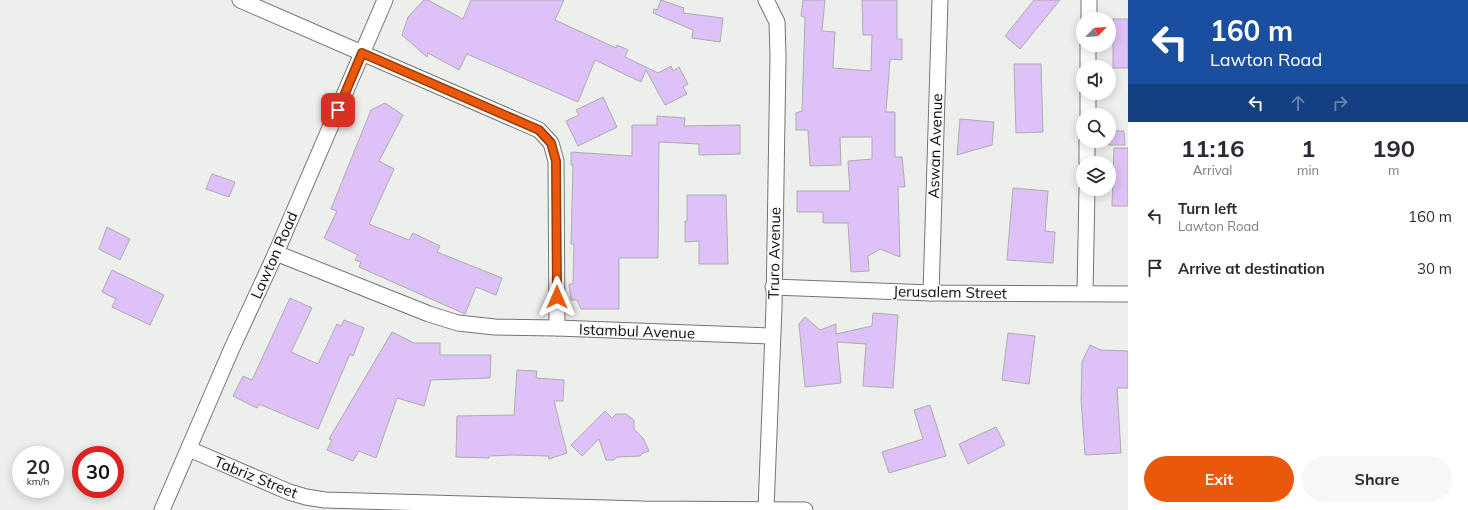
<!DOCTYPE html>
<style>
:root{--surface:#fff;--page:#f7f7f7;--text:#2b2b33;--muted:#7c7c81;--accent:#ea580c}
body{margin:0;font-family:Mulish,sans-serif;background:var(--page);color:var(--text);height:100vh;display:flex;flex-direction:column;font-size:15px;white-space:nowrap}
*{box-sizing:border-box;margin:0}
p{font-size:13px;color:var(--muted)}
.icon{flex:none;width:22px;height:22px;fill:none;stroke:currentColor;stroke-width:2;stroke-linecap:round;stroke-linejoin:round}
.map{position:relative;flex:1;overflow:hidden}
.side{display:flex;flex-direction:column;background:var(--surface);width:340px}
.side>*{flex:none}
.top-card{background:#1a4fa0;color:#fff;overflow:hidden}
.needle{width:26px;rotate:65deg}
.controls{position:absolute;left:1076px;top:12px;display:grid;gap:8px}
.controls a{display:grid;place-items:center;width:40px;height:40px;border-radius:50%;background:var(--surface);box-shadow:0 2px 10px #0003;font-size:20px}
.speed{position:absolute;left:12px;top:446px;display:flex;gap:8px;font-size:20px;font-weight:700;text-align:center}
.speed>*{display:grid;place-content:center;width:52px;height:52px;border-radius:50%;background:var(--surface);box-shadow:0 2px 10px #0003;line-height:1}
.speed small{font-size:10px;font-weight:400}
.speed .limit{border:6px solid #d22;background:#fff;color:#111}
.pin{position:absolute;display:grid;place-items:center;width:34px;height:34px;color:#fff;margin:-17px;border-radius:8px;box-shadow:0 2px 6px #0006}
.me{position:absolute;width:44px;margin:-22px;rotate:0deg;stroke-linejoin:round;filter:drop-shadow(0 0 3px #0008)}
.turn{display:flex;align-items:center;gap:14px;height:84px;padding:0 16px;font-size:18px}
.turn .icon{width:52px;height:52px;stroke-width:2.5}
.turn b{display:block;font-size:28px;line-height:34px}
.lanes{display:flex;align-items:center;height:38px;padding:0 16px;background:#0003;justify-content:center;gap:20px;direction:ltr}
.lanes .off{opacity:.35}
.eta{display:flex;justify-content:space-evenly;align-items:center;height:68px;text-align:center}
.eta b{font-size:24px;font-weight:700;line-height:28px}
.primary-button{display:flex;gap:8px;margin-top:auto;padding:8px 16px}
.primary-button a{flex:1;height:46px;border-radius:24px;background:var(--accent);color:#fff;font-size:16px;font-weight:700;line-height:46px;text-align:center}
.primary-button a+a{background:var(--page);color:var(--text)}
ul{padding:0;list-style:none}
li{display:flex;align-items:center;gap:12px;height:52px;padding:0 16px}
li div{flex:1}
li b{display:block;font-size:15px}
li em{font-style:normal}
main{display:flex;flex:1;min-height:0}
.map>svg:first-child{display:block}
</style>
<main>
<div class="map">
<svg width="1128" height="510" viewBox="0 0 1128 510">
<rect width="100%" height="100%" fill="#edefec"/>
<!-- building -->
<g fill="#dec1f6" stroke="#adacaf">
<path d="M424,0h4l35,19 8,-19h93l-9,20 61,28 1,-3 11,5 -3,7 33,16 13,-7 2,5 6,-4 9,17 -5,3 4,7 -22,11 -19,-35 -5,12 -46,-22 -17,42 -111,-48 -8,16 -31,-17 -1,4 -25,-22 6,-18z"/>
<path d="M661,0l23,8 -1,5 40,5 -3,24 -28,-4 1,-8 -40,-17 1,-4 3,1z"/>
<path d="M803,0h22l-3,31 13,1 -2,36 38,3 1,-36h-9l-1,-35h35v39h5v21l-12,-1 -4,53h9v45h7l3,30h-7l2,70 -20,-8 -12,7 1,15 -18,1 -3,-49h-25v-11h-26v-21h53l-2,-30 24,-2v-22h-32l1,28 -31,1 -2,-36h-12v-17l6,-2 3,-94 -4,-1z"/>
<path d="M1034,0h26l-40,49 -15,-13z"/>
<rect x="1113" y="19" width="15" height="49"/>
<path d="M1014,64h27l2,68 -27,1z"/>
<path d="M603,97l14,30 -39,19 -12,-25 13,-6 -3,-5z"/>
<path d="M385,103l18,12 -24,46 15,8 -25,55 40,16 4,-7 27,13 -3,6 65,26 -6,17 -20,-8 -11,27 -106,-47 2,-5 -6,-2 3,-5 -34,-17 13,-27 -6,-2 40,-99z"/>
<path d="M657,116l28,2 -1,8 56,-1v29l-41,1v-11l-40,-2 -1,116h-39v51h-38l-4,-9h-6l-2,-16h4l1,-40h-3l2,-79h-2v-13l61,4v-31h25z"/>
<path d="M960,119l34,3 -2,23 -35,10z"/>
<path d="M1109,131h15l1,14h-16z"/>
<path d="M1114,148h14v58h-16z"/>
<path d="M212,174l23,8 -6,15 -23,-8z"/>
<path d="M1013,188l35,3 -3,40 10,1 -2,31 -46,-3z"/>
<path d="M687,195h39l2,69h-29v-23l-14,1v-21h2z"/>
<path d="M107,227l23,12 -10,21 -21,-11z"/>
<path d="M112,270l52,25 -14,30 -38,-18 4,-8 -14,-7z"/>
<path d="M290,298l22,10 -21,44 27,12 19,-40 4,2 3,-6 20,8 -11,28 -3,-2 -32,75 -59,-25 -2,4 -24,-12 10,-20 9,4z"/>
<path d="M873,313l25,2 -5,73 -30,-2 3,-42 -29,-2 4,41 -36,4 -6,-63 6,-7 15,13 16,-6v10l36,-8z"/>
<path d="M392,332l22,11h26v12h51l-1,23 -59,2 -7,26 -27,-8 -21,60 -17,-7 -6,10 -26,-11 5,-10 -3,-1z"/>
<path d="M1008,333l27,3 -6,48 -27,-4z"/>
<path d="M1090,345l11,5 27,1v37h-11l4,65 -36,2 -4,-56 1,-37z"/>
<path d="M517,370l20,1 -1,7 28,2 -1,21h-9l13,52 -18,6 -1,-3 -34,-1 -25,1v2l-33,-1 1,-41 57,-1z"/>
<path d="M930,405l16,51 -57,17 -7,-21 41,-13 -9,-29z"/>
<path d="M605,411l7,7 4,-4h10l8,6v9l9,9 6,13 -6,2 -3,3 -23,1 -3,3h-8l-7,-21 -17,17 -11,-11z"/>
<path d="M996,427l9,18 -37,19 -9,-20z"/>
</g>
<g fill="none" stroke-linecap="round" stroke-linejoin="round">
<!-- minor casing -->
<g stroke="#747573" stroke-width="17">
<g id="minor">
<path d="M240,0l299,130 12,13 5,18 1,167"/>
<path d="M766,0l11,22 1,34 -4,251 -8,202"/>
<path d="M1089,19v-19"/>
<path d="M1088,67v-22"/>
<path d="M1088,115v-22"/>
<path d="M1087,163v-22"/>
<path d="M276,253l153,61 29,9 37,4 62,1 214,8"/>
<path d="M773,287l158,6 197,1"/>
<path d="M931,293l9,-293"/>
<path d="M1085,293l2,-104"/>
<path d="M189,449l100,43 17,5 19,3 318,9 162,1"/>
<path d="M162,510l70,-162 44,-95 109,-253"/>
</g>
</g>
<!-- minor -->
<use href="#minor" stroke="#fff" stroke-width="15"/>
</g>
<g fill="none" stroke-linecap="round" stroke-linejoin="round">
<!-- route casing -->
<g stroke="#983908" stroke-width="10">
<path id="route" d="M338,110l24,-57 177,77 12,13 5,18 1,136"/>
</g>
<!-- route -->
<use href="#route" stroke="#ea580c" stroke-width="7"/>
</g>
<g text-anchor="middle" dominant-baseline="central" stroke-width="3" stroke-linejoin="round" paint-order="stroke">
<!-- street labels -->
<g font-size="15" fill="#0e0f0e" stroke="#fbfcf9">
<text transform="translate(935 146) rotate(-88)">Aswan Avenue</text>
<text transform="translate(774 253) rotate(-89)">Truro Avenue</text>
<text transform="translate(274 255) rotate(-66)">Lawton Road</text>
<text transform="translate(950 292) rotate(1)">Jerusalem Street</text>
<text transform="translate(637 331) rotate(2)">Istambul Avenue</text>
<text transform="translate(256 477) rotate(22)">Tabriz Street</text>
</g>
</g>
</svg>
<div class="controls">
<a><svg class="needle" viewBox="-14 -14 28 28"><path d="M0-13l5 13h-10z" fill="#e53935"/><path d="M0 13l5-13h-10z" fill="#7c7c81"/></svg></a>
<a><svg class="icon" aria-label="sound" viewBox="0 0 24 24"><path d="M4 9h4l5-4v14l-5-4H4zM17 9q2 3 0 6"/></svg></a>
<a><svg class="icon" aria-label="search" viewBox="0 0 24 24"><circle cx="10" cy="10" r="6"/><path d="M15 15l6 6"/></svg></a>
<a><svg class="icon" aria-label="layers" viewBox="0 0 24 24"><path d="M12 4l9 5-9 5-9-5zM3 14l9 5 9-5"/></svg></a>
</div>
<div class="speed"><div>20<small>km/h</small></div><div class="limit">30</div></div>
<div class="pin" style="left:338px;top:110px;background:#d93025"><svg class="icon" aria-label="arrive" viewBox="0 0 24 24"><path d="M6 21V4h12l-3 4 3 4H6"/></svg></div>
<svg class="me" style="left:557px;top:297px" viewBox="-20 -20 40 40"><path d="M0-17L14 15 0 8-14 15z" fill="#ea580c" stroke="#fff" stroke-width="4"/></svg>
</div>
<section class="side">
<div class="top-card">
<div class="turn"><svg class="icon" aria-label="left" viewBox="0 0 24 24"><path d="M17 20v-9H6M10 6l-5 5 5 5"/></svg><div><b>160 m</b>Lawton Road</div></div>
<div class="lanes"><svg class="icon" aria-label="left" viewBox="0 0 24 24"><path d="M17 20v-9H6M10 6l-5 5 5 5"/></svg><svg class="icon off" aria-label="ahead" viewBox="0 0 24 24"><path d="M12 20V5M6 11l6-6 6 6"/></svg><svg class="icon off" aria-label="right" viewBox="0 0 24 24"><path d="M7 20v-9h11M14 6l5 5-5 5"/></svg></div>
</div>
<div class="eta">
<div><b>11:16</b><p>Arrival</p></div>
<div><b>1</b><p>min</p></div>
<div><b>190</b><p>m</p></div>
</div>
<ul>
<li><svg class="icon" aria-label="left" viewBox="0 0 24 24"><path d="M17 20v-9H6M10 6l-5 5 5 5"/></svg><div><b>Turn left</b><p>Lawton Road</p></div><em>160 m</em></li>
<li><svg class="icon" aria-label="arrive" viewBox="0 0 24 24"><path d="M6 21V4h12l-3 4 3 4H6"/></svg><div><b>Arrive at destination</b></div><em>30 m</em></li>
</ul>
<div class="primary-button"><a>Exit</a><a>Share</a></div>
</section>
</main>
